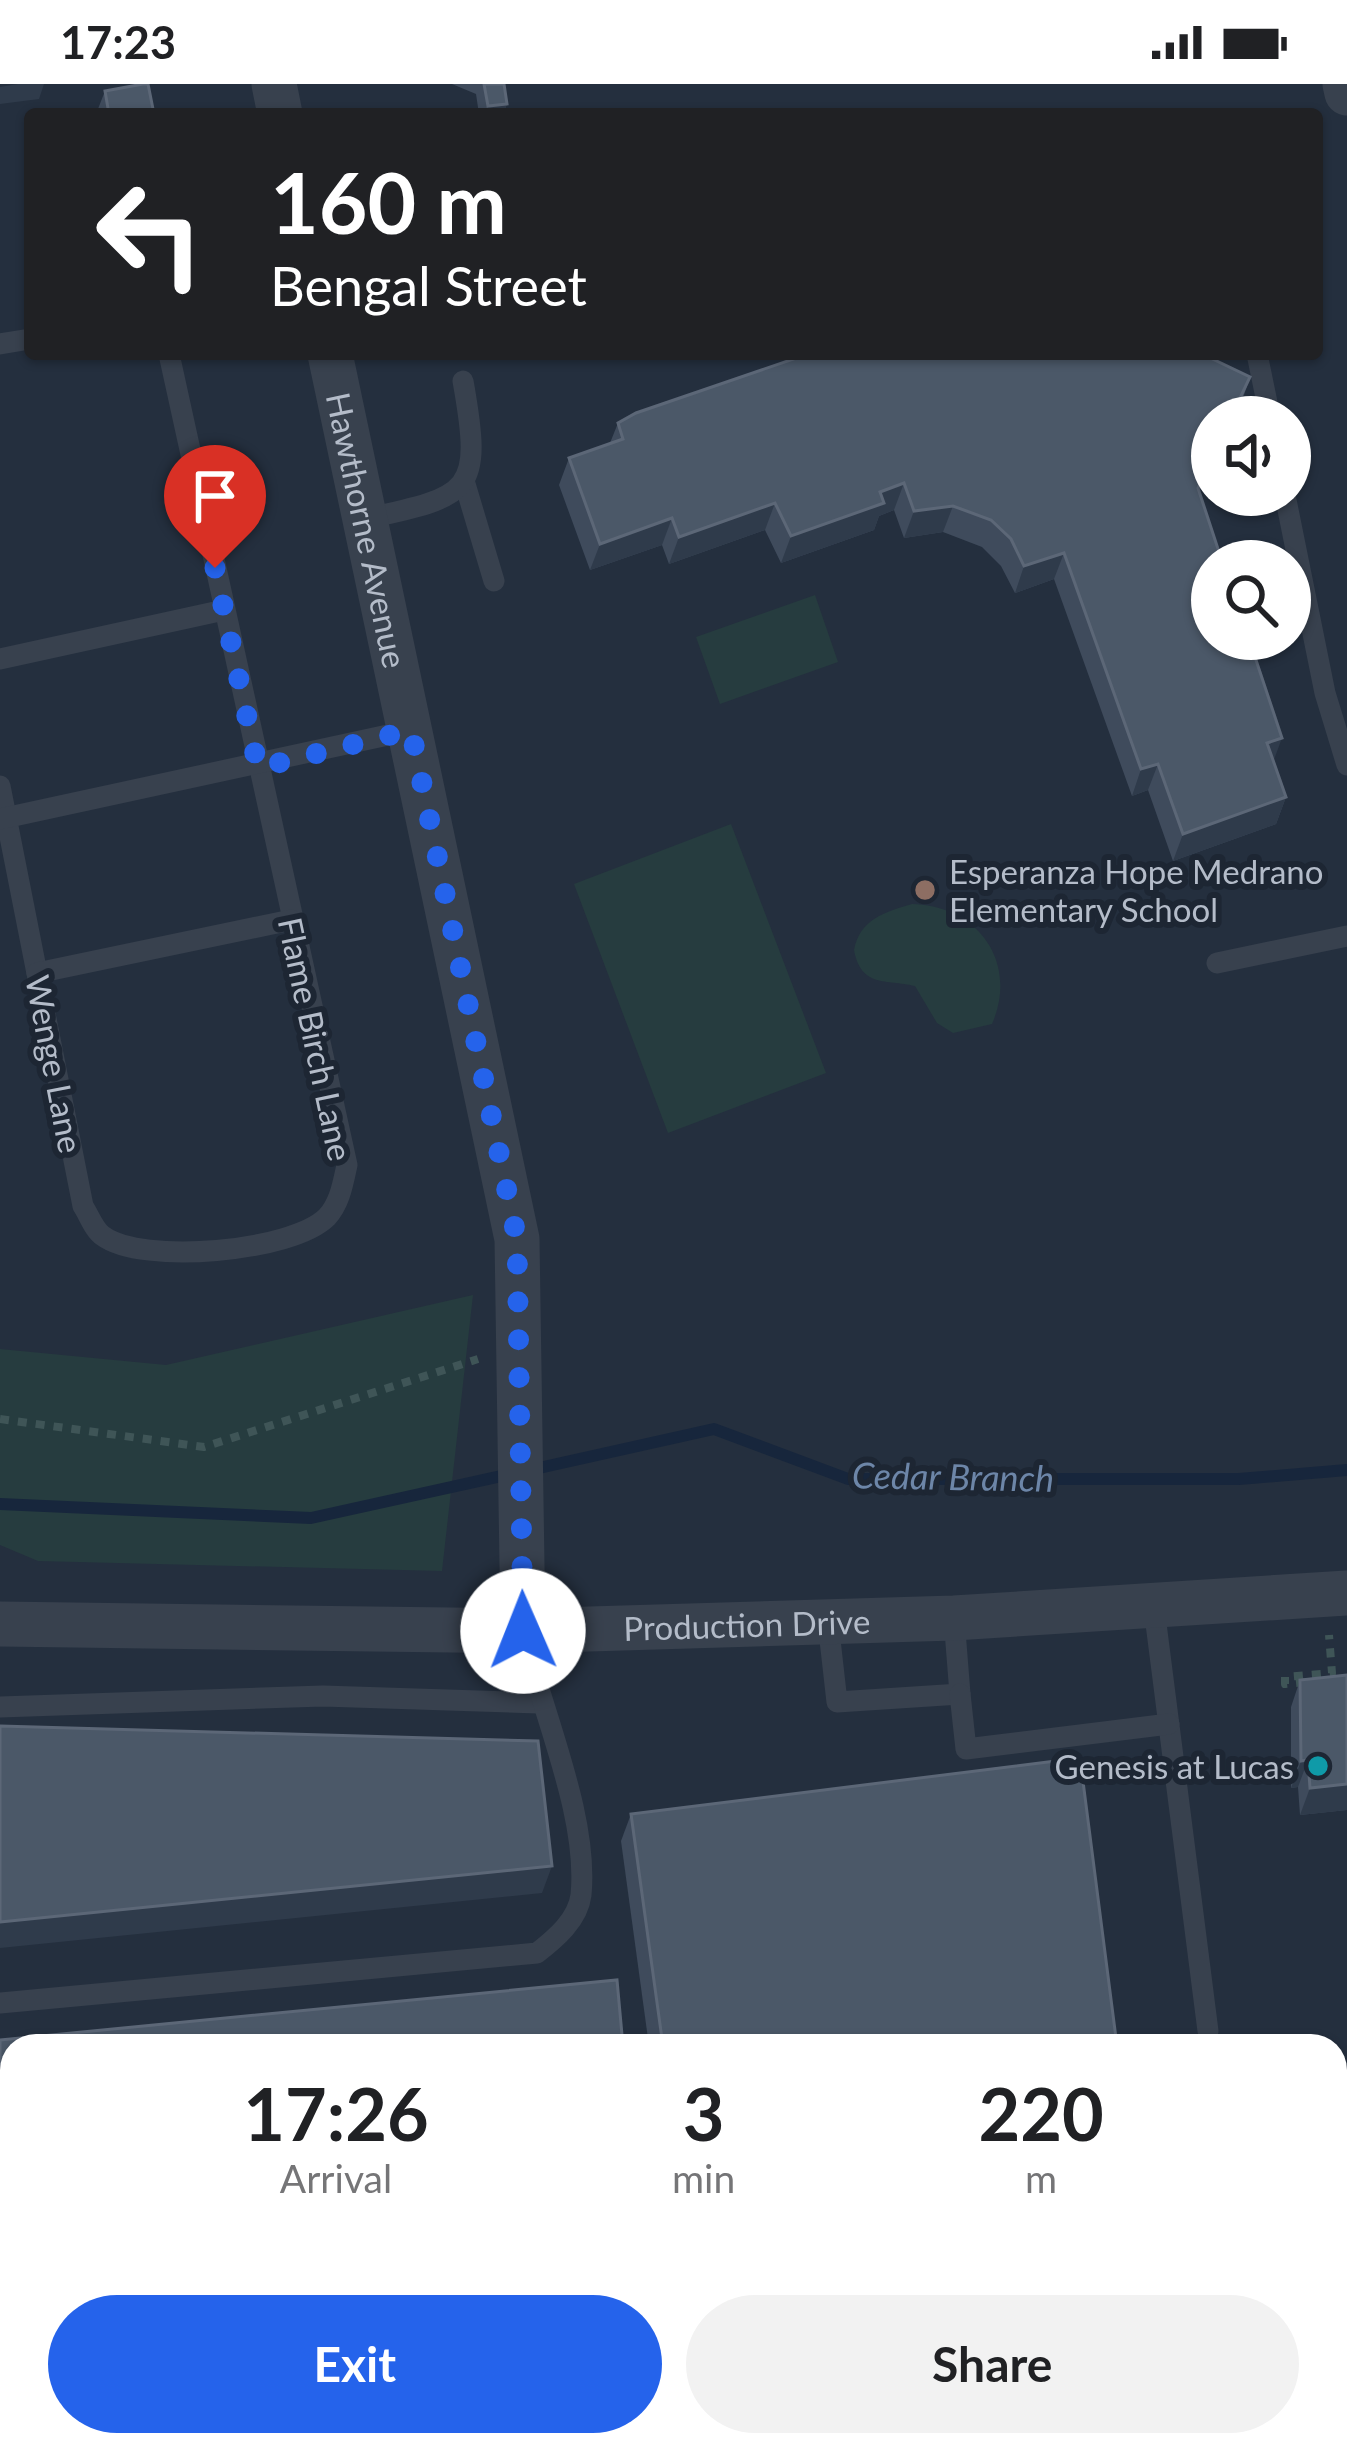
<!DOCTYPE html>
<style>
:root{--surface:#fff;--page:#f2f2f2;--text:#202124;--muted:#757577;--accent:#2563eb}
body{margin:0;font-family:Lato,sans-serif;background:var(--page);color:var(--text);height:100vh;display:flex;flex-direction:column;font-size:45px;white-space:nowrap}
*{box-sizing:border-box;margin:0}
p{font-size:39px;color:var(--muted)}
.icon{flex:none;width:66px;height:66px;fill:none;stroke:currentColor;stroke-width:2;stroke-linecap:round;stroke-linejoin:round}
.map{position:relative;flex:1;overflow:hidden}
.sheet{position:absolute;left:0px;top:1950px;width:1347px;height:423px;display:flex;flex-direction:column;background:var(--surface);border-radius:36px 36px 0 0;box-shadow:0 3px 9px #0004}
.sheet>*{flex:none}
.hud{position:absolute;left:24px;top:24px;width:1299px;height:252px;border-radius:12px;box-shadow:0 3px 9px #0004;background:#202124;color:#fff;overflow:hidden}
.tools{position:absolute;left:1191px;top:312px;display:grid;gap:24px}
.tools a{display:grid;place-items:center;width:120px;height:120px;border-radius:50%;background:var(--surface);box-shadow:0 3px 9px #0004;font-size:60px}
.pin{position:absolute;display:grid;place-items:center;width:102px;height:102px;color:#fff;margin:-123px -51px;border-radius:50% 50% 50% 0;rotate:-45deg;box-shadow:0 0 12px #0007}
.pin .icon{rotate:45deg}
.me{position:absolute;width:132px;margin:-66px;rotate:359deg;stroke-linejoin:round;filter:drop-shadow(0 0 9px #0008)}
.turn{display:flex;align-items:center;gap:42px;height:252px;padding:0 48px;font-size:54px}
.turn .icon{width:156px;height:156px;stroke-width:2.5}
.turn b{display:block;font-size:84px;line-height:102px}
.eta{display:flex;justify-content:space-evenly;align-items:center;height:204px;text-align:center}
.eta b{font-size:72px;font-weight:700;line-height:84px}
.cta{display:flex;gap:24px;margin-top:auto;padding:24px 48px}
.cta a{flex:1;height:138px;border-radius:72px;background:var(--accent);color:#fff;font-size:48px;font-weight:700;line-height:138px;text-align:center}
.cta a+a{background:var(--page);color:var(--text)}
.status{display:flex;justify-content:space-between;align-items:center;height:84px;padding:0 60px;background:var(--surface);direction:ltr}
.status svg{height:33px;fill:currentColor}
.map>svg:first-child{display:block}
</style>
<div class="status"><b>17:23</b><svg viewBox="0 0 49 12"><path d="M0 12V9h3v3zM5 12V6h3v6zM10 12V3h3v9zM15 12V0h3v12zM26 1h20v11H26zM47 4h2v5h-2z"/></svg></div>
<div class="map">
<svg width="1347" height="2371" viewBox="0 0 1347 2371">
<rect width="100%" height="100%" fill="#242f3e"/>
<!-- green -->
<g fill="#263c3f">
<path d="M815,511l23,67 -118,42 -24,-67z"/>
<path d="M731,740l95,249 -158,60 -94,-249z"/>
<path d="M912,820c66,2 107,58 80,120l-39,9 -16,-10 -22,-37c-29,-7 -54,2 -61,-36 6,-31 31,-38 58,-46z"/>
<path d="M473,1211l-31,276 -404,-10 -38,-16v-196l166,16z"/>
</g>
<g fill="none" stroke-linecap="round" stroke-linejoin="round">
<!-- stream -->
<g stroke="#17263c" stroke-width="12">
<path d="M530,1386l184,-41 134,50h391l108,-9"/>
<path d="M0,1420l311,14 199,-44"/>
</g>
<!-- path -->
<g stroke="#3f5557" stroke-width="8" stroke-dasharray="9 9" stroke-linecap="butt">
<path d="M0,1335l204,28 274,-88"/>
<path d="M1305,1598l-20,2v-7l47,-4 -3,-38"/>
</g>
<!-- lane -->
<g stroke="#38414e" stroke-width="21">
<path d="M0,260l30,-5"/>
<path d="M1257,270l13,63"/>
<path d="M465,400l29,97"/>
<path d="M1285,411l40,198 22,72"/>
<path d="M364,435c108,-23 119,-26 99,-138"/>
<path d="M0,575l224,-49"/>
<path d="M0,702l83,420c6,9 11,24 20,30 39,29 189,16 224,-19 13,-14 16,-34 20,-52l-178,-811"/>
<path d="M0,735l411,-89"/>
<path d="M1217,879l130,-27"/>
<path d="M37,889l254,-53"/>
<path d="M1154,1524l54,423"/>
<path d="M828,1538l9,80 123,-8 -6,-76"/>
<path d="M960,1610l6,55 203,-25"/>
<path d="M0,1623l323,-11 216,7"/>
<path d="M0,1919l537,-50c18,-14 41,-33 44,-58 8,-80 -40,-184 -58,-264"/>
<path d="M1335,2190l12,-1"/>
<path d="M513,2361l2,10"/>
<path d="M979,2361l2,10"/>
<path d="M1108,2361l2,10"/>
<path d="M1217,2361l2,10"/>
<path d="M719,2371l73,-10"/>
</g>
<!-- street -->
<g stroke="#38414e" stroke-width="45">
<path d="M274,0l6,30"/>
<path d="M1345,0l2,9"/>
<path id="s1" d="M330,270l187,885 6,392"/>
<path id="s2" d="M0,1540l523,7 431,-13 393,-25"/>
</g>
<!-- tram -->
<g stroke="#5a6575" stroke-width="3">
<path d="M1335,2034l12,-2"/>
<path d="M1335,2062l12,-2"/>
<path d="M0,2202l12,-1"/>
<path d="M0,2230l12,-2"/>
</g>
</g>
<!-- wall -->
<g fill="#3f4b5c">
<path d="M452,0h52l3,20 -4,10h-24l-3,-20z"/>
<path d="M105,7l49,23h-58z"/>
<path d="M1250,293l-9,27 -42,88 75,270 12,35 -10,27 -103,37 -25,-71 -16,6 -78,-217 -39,14 -14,-27 -19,-19 -39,-15 -39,6 -10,-28 -15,6 -5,14 -93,33 -16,-33 -96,34 -7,-19 -72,25 -31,-85 10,-27 41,-15 8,-20z"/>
<path d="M1347,1591v135l-47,5 -2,-28 -7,1v-81l9,-27z"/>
<path d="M631,1730l486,232h-468l-28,-205z"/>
<path d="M1302,2361h33l12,10h-43z"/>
</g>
<!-- shaded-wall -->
<g fill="#2f3b4b">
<path d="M18,0h26l-5,15 -39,5v-17z"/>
<path d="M507,20l-4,10h-18l3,-8z"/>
<path d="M1212,374v6l-24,51 10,-27z"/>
<path d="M904,399l-10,27 -15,6 -5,14 -93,33 10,-27 89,-44z"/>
<path d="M775,419l-10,27 -96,34 10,-27z"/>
<path d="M953,422l-10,26 -39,6 10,-27z"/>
<path d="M672,434l-10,27 -72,25 10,-26z"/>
<path d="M1064,469l-10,26 -39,14 9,-27z"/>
<path d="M1282,654l-10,27 -5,-22z"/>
<path d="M1158,680l-10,26 -16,6 9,-27z"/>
<path d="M1286,713l-10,27 -103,37 10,-27z"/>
<path d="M1308,1676l-10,27 -7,1 10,-27z"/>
<path d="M1347,1700v26l-47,5 10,-27z"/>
<path d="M552,1782l-10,27 -542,55v-26z"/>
<path d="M12,2083v26l-12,1v-26z"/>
</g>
<!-- building -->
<g fill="#4b5868" stroke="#5c6777" stroke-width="3">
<path d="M143,0h5l6,30h-45l-4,-23z"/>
<path d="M484,0h20l3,20 -19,2z"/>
<path d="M808,270h394l48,23 -19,40h-19v41l-14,30 24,73h-10v78h37l33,99 -15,5 19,54 -103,37 -25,-70 -17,5 -77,-216 -40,13 -13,-27 -20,-19 -38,-14 -39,5 -10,-28 -24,9 4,11 -93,33 -16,-33 -96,34 -7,-19 -72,26 -31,-86 54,-19 -5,-16 18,-10z"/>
<path d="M1347,1591v109l-37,4 -2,-28 -7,1 -1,-81z"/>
<path d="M0,1642l538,15 14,125 -552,56z"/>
<path d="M1080,1674l37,288h-454l-32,-232z"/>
<path d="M617,1896l6,66h-611v121l-12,1v-128z"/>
<path d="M1347,2212v159h-39l3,-10h24v-143z"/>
<path d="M12,2276v85h470l1,10h-483v-94z"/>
<path d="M870,2361l2,10h-51l-1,-2z"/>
</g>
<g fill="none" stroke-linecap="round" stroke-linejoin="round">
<!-- route -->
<path stroke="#2563eb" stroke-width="21" stroke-dasharray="0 37.8" d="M215,484l43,200 153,-38 106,509 6,392"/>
</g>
<!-- markers -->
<circle fill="#8d6e63" stroke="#1d2633" stroke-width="4.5" cx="925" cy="806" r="12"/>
<circle fill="#0f9aa8" stroke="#1d2633" stroke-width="4.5" cx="1318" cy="1682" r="12"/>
<g text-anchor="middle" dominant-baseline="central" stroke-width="12" stroke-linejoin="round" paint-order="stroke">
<!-- street labels -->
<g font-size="33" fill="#b4bcc9" stroke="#1d2633">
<text stroke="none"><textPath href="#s1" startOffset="180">Hawthorne Avenue</textPath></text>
<text transform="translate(316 955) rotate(78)">Flame Birch Lane</text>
<text transform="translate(55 980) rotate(79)">Wenge Lane</text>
<text stroke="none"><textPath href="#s2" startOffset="747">Production Drive</textPath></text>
</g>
<!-- poi labels -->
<g font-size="33" fill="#b4bcc9" stroke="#1d2633" text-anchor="start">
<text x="949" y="787">Esperanza Hope Medrano<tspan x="949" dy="38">Elementary School</tspan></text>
<text x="1294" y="1682" text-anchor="end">Genesis at Lucas</text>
</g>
<!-- water labels -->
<g font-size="36" font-style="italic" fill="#6d86a8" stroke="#1d2633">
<text transform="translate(953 1392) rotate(1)">Cedar Branch</text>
</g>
</g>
</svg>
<div class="tools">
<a><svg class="icon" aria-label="sound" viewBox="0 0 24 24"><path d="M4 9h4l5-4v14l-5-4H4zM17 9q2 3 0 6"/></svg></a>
<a><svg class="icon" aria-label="search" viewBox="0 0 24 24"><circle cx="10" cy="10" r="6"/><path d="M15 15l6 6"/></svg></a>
</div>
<div class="pin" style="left:215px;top:484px;background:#d93025"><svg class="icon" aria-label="arrive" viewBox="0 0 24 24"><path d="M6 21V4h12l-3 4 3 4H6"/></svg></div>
<svg class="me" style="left:523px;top:1547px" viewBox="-20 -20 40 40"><circle r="19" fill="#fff"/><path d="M0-13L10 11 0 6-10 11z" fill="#2563eb"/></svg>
<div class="hud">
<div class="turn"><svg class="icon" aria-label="left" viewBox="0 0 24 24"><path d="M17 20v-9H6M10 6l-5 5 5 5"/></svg><div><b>160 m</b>Bengal Street</div></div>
</div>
<section class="sheet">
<div class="eta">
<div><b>17:26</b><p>Arrival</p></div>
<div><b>3</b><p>min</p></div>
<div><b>220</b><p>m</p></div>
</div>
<div class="cta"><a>Exit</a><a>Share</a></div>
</section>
</div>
